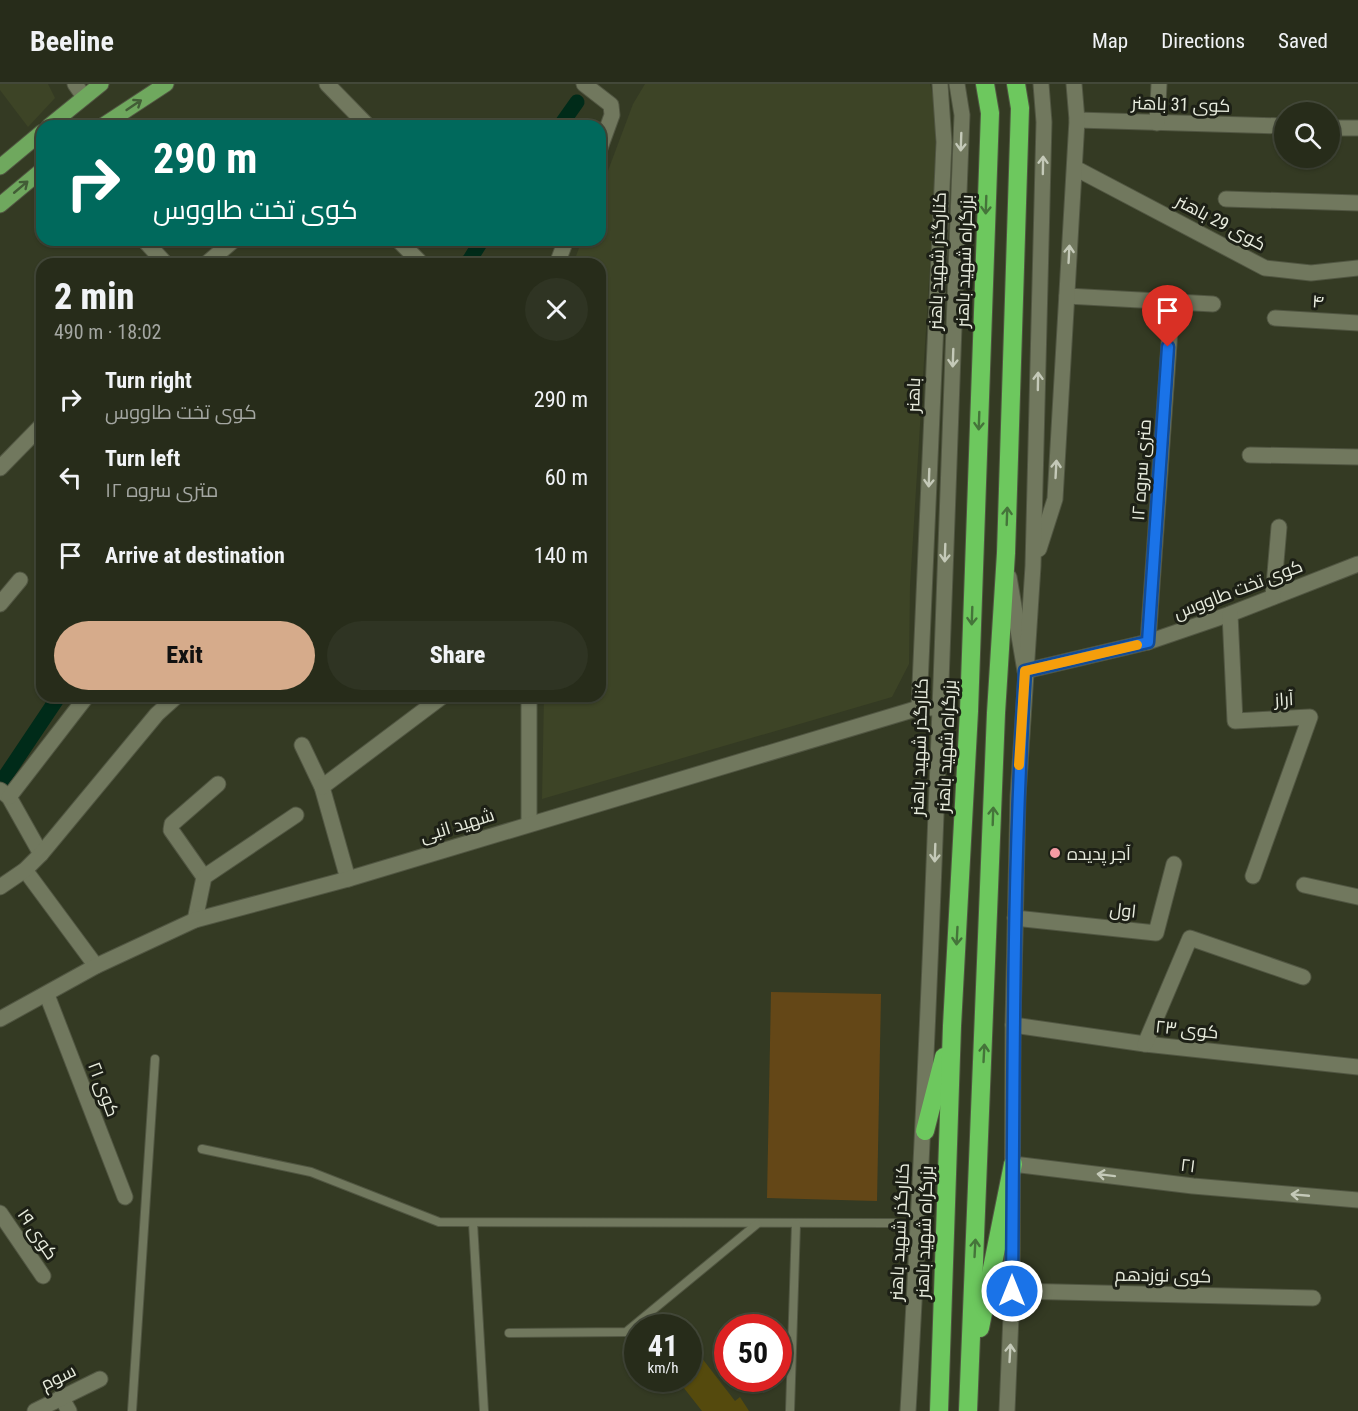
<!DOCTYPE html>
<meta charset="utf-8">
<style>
:root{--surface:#272c1a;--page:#2f3423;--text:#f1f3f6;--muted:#a4a7a2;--line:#434839;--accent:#d6ab8b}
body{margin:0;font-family:"Roboto Condensed",Cairo,sans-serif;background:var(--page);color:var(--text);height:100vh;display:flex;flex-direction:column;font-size:22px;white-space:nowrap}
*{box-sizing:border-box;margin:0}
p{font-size:20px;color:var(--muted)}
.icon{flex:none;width:33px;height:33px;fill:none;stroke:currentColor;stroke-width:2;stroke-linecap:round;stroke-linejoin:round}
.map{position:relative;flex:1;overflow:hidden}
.side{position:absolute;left:36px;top:174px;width:570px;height:444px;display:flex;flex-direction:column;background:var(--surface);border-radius:18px;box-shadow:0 2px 4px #0004,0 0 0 2px var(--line)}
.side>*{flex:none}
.top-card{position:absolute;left:36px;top:36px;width:570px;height:126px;border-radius:18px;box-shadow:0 2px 4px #0004,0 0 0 2px var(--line);background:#00695c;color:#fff;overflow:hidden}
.tools{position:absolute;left:1274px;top:18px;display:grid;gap:12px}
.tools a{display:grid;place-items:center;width:66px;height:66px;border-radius:50%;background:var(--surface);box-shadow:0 2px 4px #0004,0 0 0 2px var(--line);font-size:30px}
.speed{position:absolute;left:624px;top:1230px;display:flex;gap:12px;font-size:30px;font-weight:700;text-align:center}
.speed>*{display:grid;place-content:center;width:78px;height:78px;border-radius:50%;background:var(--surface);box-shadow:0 2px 4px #0004,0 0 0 2px var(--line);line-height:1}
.speed small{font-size:15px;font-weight:400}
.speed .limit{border:9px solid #d22;background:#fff;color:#111}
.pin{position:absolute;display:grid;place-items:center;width:51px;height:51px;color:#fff;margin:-62px -26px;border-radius:50% 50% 50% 0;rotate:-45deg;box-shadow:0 0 6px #0007}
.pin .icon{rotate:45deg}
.me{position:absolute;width:66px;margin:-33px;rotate:0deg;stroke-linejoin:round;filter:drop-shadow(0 0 4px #0008)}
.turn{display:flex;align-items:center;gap:21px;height:126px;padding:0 18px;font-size:27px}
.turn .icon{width:78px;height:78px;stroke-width:2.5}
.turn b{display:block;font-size:42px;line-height:51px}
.round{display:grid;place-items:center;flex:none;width:63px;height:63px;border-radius:32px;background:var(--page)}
.overview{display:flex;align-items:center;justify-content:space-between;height:102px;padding:0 18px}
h1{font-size:36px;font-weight:800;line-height:45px}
.cta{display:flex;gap:12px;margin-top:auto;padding:12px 18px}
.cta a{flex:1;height:69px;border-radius:36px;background:var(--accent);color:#111;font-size:24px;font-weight:800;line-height:69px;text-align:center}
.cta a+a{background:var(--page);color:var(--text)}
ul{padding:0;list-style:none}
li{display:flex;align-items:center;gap:18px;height:78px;padding:0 18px}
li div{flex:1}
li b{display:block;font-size:22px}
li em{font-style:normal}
header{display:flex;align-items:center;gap:36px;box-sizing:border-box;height:84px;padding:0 30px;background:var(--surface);border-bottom:2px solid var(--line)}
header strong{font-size:28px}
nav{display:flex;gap:33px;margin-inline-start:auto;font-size:21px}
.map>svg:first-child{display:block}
</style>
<header>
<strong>Beeline</strong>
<nav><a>Map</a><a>Directions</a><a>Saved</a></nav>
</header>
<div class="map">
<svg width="1358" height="1327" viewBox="0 0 1358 1327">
<rect width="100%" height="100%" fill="#343a23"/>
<!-- built -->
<g fill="#3d4426">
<path d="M0,0h48l7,14 -27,29 -28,-37z"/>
<path d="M645,0h285l6,22 -2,94 -24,386 -1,78 -17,33 -350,102 2,-103h56v-432h-27l9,-24h18v-48l33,-88z"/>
</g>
<!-- green -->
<path fill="#644717" d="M771,908l110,2 -4,207 -110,-3z"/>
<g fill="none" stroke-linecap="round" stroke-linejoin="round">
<!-- canal -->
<g stroke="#002b19" stroke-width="15">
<path d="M560,42l17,-24"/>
<path d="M464,180l5,-3 13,-21"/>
<path d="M0,700l59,-88"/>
</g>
</g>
<!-- building -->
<path fill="#554a0d" d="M691,1260l44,57 5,-4 9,14h-47l-26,-33h12z"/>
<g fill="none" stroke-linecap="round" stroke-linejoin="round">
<!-- lane casing -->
<g stroke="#515642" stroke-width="10">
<g id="lane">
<path d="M202,1065l109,23 128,50 456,1"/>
<path d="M473,1139l11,188"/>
<path d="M509,1249l117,-1 131,-108"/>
<path d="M132,1327l23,-352"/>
<path d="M790,1327l6,-187"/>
</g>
</g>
<!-- street casing -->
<g stroke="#515642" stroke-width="17">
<g id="street">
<path d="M75,0l9,13"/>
<path d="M327,0l41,42"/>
<path d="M584,0l27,21 1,10 -12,33"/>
<path d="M1077,36l207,6"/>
<path d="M1157,39l2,-39"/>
<path d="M1329,44h29"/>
<path d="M1226,115l132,4"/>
<path d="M144,156l22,24"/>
<path d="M398,156l21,21"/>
<path d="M206,180l28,-24"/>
<path d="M557,180l9,-24"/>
<path d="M1067,212l146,8"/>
<path d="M1275,234l83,5"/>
<path d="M1250,371l108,2"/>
<path d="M0,384l42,-43"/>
<path d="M1009,493l16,94 123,-29 82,-28 128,-50"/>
<path d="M1273,513l6,-70"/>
<path d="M0,520l20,-24"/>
<path d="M1230,530l5,107 75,-4 -57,159"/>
<path d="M1148,558l24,-341"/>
<path d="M302,661l20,42 26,92"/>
<path d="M322,703l121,-91"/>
<path d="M0,706l9,7 32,57"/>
<path d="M9,713l78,-101"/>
<path d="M529,740v-128"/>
<path d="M25,786l71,96"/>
<path d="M204,793l-33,-47 1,-6 46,-40"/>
<path d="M1304,801l54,12"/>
<path d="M0,803l25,-17 16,-16 116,-140 20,-18"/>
<path d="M1015,834l141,15 18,-69"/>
<path d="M195,836l9,-43 92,-62"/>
<path d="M47,911l78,202"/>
<path d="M1013,941l132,19 213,23"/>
<path d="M1145,960l45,-106 113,39"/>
<path d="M1013,1080l180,22 165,14"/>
<path d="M0,1129l43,63"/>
<path d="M1012,1207l301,7"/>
<path d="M61,1313l8,14"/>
<path d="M35,1327l65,-32"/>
</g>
</g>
<!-- secondary casing -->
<g stroke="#515642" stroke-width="17">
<g id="secondary">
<path d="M1075,84l190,100 46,5 47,-5"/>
<path d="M1039,465l16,-50 22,-379 -3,-36"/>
<path d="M919,624l25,-566 -4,-58"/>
<path d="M0,935l96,-53 99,-46 153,-41 571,-171h20"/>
<path d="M908,1327c25,-432 37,-864 54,-1296l-5,-31"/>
<path d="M1007,1327l5,-120 1,-266 5,-229 15,-230 11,-444 -3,-38"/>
</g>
</g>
<!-- primary casing -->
<g stroke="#515642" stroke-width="17">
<g id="primary">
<path d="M49,42l52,-42"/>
<path d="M102,42l64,-42"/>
<path d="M0,83l42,-35"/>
<path d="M0,121l42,-35"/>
</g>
</g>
<!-- highway casing -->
<g stroke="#515642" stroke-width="20">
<g id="highway">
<path d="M925,1047l19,-74"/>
<path d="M980,1244l33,-164"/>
<path d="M939,1327l13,-385 17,-315 21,-598 -5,-29"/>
<path d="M968,1327l28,-698 10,-160 14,-445 -4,-24"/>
</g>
</g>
<!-- lane -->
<use href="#lane" stroke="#71785e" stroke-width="8"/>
<!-- street -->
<use href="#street" stroke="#71785e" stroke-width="15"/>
<!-- secondary -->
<use href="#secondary" stroke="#71785e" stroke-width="15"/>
<!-- primary -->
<use href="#primary" stroke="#6fa85e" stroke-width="15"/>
<!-- highway -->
<use href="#highway" stroke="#6dc85e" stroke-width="18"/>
</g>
<!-- one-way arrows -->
<defs><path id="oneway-shaft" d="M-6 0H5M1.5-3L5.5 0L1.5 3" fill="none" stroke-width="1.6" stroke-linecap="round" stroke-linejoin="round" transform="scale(1.5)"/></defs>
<g stroke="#425d36">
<use href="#oneway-shaft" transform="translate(134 21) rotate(-34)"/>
<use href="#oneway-shaft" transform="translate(21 103) rotate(-40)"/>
</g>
<g stroke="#c4c9b8">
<use href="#oneway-shaft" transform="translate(961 58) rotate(92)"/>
<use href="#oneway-shaft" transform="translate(1043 81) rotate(-89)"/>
<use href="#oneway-shaft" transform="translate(1069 170) rotate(-87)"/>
<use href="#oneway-shaft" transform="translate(953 274) rotate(92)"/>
<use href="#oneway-shaft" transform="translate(1038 297) rotate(-89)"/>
<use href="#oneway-shaft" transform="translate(1056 385) rotate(-87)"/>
<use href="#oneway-shaft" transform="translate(929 394) rotate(92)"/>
<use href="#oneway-shaft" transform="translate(945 469) rotate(92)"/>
<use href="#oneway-shaft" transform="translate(935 769) rotate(92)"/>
<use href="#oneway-shaft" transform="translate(1106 1091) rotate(-173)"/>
<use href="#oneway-shaft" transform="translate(1300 1111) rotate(-175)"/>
<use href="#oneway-shaft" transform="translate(1010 1269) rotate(-87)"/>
</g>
<g stroke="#45743a">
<use href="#oneway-shaft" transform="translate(986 121) rotate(92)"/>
<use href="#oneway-shaft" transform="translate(979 337) rotate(92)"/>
<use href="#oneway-shaft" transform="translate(1007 432) rotate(-88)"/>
<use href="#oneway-shaft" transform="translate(972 532) rotate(92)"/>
<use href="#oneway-shaft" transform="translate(993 732) rotate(-88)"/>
<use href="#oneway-shaft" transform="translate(957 852) rotate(93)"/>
<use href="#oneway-shaft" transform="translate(984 969) rotate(-87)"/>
<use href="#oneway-shaft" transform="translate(975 1164) rotate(-87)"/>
</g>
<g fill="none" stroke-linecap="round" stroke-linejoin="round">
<!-- route casing -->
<g stroke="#114b97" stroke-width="15">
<path id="route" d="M1012,1207c2,-207 0,-414 13,-620l123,-29 20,-295"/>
</g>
<!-- route -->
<use href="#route" stroke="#1a73e8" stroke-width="10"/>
<!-- slow -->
<path stroke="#f59e0b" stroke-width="10" d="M1019,681l6,-94 112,-26"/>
</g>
<!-- markers -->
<circle fill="#f49aa3" stroke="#1d2016" stroke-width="2" cx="1055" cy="769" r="6"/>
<g text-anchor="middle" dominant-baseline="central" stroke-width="6" stroke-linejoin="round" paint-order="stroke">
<!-- street labels -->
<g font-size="18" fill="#e8ecde" stroke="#1d2016">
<text transform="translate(1181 20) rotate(2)">کوی 31 باهنر</text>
<text transform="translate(1221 138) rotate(28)">کوی 29 باهنر</text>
<text transform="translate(937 177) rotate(-88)">کنارگذر شهید باهنر</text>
<text transform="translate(964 177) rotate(-88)">بزرگراه شهید باهنر</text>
<text transform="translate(1318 217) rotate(3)">۴</text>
<text transform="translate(913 311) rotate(-88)">باهنر</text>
<text transform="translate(1141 386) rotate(-86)">۱۲ متری سروه</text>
<text transform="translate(1238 505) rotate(-21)">کوی تخت طاووس</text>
<text transform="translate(1284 615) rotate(-3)">آراز</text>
<text transform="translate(946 662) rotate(-87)">بزرگراه شهید باهنر</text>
<text transform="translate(919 663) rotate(-88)">کنارگذر شهید باهنر</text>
<text transform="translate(457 741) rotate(-17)">شهید انبی</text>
<text transform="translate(1123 826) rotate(6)">اول</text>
<text transform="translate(1187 945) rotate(6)">کوی ۲۳</text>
<text transform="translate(104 1005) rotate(69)">کوی ۲۱</text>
<text transform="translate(1188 1081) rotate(7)">۲۱</text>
<text transform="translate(899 1148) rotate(-87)">کنارگذر شهید باهنر</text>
<text transform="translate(924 1148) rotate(-88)">بزرگراه شهید باهنر</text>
<text transform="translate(38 1150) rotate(56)">کوی ۱۹</text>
<text transform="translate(1163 1191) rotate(1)">کوی نوزدهم</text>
<text transform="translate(58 1293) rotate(-26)">سوم</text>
</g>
<!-- poi labels -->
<g font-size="18" fill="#e8ecde" stroke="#1d2016" text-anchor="start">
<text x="1067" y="769">آجر پدیده</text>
</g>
</g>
</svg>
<div class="tools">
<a><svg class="icon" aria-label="search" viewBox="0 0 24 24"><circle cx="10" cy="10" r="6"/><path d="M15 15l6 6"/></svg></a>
</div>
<div class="speed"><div>41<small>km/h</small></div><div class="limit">50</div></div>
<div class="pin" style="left:1168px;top:263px;background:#d93025"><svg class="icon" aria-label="arrive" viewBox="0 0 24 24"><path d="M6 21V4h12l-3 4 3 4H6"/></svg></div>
<svg class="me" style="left:1012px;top:1207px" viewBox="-20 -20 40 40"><circle r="17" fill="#1a73e8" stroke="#fff" stroke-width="3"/><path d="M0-11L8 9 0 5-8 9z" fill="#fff"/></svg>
<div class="top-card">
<div class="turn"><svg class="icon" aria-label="right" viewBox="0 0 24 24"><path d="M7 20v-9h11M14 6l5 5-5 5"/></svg><div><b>290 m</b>کوی تخت طاووس</div></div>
</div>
<section class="side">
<div class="overview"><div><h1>2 min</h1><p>490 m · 18:02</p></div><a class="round"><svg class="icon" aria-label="close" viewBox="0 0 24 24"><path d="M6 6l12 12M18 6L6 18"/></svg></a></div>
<ul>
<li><svg class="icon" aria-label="right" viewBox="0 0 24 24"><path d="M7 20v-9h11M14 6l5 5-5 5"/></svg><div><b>Turn right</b><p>کوی تخت طاووس</p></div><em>290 m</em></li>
<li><svg class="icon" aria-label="left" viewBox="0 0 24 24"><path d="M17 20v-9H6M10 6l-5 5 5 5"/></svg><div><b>Turn left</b><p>۱۲ متری سروه</p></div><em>60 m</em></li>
<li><svg class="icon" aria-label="arrive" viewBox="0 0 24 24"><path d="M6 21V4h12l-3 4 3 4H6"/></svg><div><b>Arrive at destination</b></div><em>140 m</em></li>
</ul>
<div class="cta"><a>Exit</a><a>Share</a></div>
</section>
</div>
